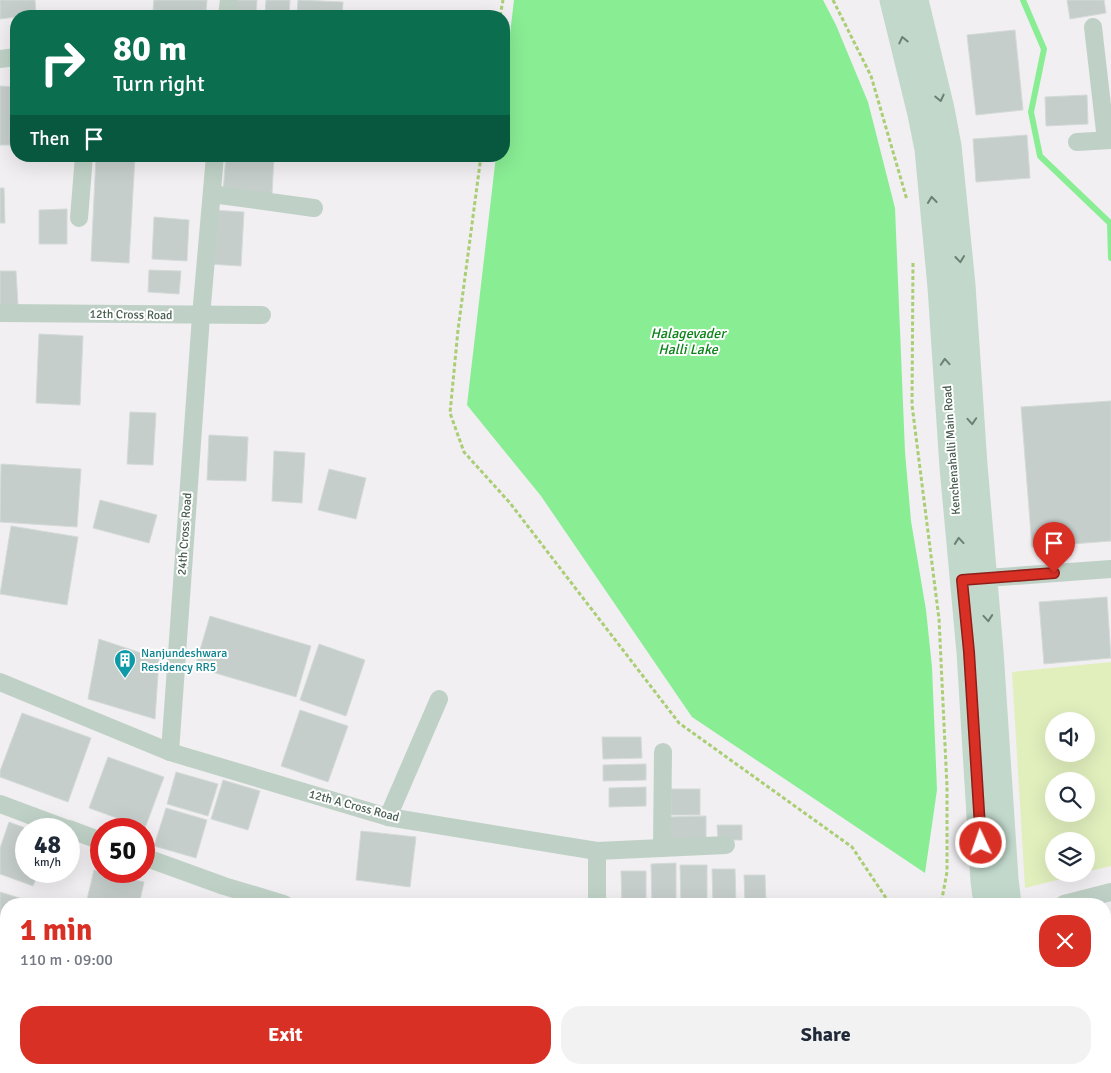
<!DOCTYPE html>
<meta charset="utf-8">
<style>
:root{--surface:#fff;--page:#f2f2f3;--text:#1f2937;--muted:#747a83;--accent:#d93025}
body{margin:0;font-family:Signika,sans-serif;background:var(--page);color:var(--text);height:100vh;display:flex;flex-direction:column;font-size:19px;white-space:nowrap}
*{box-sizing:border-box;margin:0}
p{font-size:16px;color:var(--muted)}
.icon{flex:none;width:28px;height:28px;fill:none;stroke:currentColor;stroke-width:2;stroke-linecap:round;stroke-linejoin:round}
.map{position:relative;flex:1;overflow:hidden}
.side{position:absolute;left:0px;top:898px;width:1111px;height:176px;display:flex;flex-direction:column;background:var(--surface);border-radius:20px 20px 0 0;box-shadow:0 5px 20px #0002}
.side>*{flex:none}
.guide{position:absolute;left:10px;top:10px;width:500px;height:152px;border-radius:20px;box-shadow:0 5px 20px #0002;background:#0b6e4f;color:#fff;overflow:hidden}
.tools{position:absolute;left:1045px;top:712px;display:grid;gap:10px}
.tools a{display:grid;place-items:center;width:50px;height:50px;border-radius:50%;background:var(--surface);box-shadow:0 5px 20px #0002;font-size:25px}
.speed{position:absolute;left:15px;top:818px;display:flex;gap:10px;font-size:25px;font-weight:700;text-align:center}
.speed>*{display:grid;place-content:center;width:65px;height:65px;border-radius:50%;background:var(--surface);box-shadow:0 5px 20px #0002;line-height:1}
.speed small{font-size:12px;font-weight:400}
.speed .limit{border:8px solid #d22;background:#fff;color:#111}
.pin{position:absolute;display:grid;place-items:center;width:42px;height:42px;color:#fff;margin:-51px -21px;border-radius:50% 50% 50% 0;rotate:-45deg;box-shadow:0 0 5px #0007}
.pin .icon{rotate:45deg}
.me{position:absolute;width:55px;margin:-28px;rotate:357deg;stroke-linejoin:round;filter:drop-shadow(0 0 4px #0008)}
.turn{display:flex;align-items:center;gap:18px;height:105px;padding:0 20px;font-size:22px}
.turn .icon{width:65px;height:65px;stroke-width:2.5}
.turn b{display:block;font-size:35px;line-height:42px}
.then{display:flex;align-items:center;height:48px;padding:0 20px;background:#0003;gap:10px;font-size:19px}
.round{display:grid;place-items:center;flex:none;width:52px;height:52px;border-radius:20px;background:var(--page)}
.summary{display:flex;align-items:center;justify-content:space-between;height:85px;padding:0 20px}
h1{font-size:30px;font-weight:700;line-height:38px;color:var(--accent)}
.button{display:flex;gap:10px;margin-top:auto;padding:10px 20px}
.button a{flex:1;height:58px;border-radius:20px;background:var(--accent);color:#fff;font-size:20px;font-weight:700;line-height:58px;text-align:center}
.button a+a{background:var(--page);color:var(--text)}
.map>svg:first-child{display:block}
</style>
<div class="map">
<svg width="1111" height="1073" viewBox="0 0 1111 1073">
<rect width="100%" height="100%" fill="#f1eff1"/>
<!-- green -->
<path fill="#e1efbd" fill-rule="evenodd" d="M1111,662v204l-25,6v-31h-32v33h27l-56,14 -13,-216zM1054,721h32v33h-32zM1054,781h32v33h-32z"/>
<!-- water -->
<path fill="#89ed94" d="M514,0h309l13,25 32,77 27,106 10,244 6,69 15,89 6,57 5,123 -12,83 -233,-156 -151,-221 -74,-91 29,-249h8v-71z"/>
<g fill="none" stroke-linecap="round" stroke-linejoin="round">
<!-- stream -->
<path stroke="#89ed94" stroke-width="6" d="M1023,0l21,49 -13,63 9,44 70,67 1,35"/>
</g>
<!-- building -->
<g fill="#c6cecb" stroke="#d3dad7">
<path d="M0,0h35l1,15 -20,1v1l-16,2z"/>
<path d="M154,0h53l-1,12 -53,-2z"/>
<path d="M230,0h27l-1,16h-27z"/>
<path d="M266,0h24l-1,16h-24z"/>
<path d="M298,0l45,2 -1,14h-45z"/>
<path d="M1067,0h37l2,13 -36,6z"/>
<path d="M1015,30l8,80 -47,5 -9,-80z"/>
<path d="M0,86l16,1v58h-16z"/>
<path d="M1087,95l1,29 -42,2 -1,-29z"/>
<path d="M1027,135l3,43 -54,4 -3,-43z"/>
<path d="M96,156h39l-6,107 -38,-2z"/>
<path d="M226,156h48l-2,38 -49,-2z"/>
<path d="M0,188h4l1,35h-5z"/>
<path d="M67,209v35h-28v-34z"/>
<path d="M211,210l33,2 -3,54 -33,-2z"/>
<path d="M154,217l35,3 -2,41 -35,-2z"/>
<path d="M149,270l32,1 -2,23 -31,-2z"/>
<path d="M0,271h16l2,34 -18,1z"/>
<path d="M39,334l44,2 -3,69 -44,-2z"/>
<path d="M1111,401v140l-79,6 -11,-140z"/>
<path d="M130,412l26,1 -3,52 -26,-1z"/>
<path d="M209,435l39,2 -2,44 -39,-1z"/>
<path d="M274,451l31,2 -3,50 -30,-2z"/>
<path d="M1,464l80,5 -4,58 -77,-5z"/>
<path d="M329,469l37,9 -10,41 -38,-9z"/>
<path d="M100,500l57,15 -8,28 -56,-15z"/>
<path d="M11,526l67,11 -11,68 -67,-11z"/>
<path d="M1107,597l4,61 -67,6 -5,-62z"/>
<path d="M210,616l101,30 -15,51 -101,-30z"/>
<path d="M99,639l60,20 -4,60 -67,-20z"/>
<path d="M319,644l46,16 -19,56 -46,-16z"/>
<path d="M300,710l48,16 -20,56 -47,-16z"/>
<path d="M22,713l69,25 -23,64 -68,-25v-6z"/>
<path d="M602,737h39l1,21 -39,1z"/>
<path d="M108,757l56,20 -19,51 -56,-20z"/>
<path d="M646,764v16l-43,1v-16z"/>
<path d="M176,772l42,12 -10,32 -41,-12z"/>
<path d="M223,780l37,11 -12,39 -37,-11z"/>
<path d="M646,787v19l-37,1v-19z"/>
<rect x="671" y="789" width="29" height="26"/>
<path d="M166,808l41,12 -11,38 -42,-12z"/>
<path d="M706,816v27l-36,1v-27z"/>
<path d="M9,822l19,7h-2v42h13l-6,15 -33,-12v-26z"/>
<path d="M717,825h25v15h-24z"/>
<path d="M361,831l55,6 -6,50 -54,-7z"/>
<path d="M676,863v40l-24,1 -1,-40z"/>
<path d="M680,865h27v39h-26z"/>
<path d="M712,869h23l1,35h-23z"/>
<path d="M94,870l50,12 -5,22h-53z"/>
<path d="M621,871h25v33h-24z"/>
<path d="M744,875h21l1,29h-21z"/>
<path d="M0,892l33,10 -1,2h-26v41l-6,-2z"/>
<path d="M1111,964v26l-5,-25z"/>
<rect x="0" y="1021" width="6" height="26"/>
<path d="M0,1056h6v12h11v5h-17z"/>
<path d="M132,1068h77l-1,5h-77z"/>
<path d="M356,1068h37l-2,5h-14z"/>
<path d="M399,1068h50l-2,5h-50z"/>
<path d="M452,1068h50l-1,5h-51z"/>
<path d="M1060,1068h21v5h-20z"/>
</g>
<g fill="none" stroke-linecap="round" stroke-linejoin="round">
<!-- path -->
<g stroke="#a9ce74" stroke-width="3" stroke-dasharray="4 2.5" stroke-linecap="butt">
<path d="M833,0l38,76 36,124"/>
<path d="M500,16l3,-16"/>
<path d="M481,156l-23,174 -8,83 14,39 46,51 169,220 173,124 38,57"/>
<path d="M913,263l-1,142 27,214 8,168v85l-6,32"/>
</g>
<!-- minor -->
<g stroke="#bfd1c6" stroke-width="18">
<path d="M227,16l2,-16"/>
<path d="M1093,27l13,113"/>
<path d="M0,59l16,-2"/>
<path d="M1077,142l34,-2"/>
<path d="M212,194l102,14"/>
<path d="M79,218l5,-62"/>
<path d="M0,313l262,2"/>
<path d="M973,579l138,-10"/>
<path d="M0,682l170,70 218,65 209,34 129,-6"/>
<path d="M170,752l31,-436 14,-160"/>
<path d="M0,804l67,25"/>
<path d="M388,817l51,-118"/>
<path d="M69,829l32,12"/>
<path d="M662,848l1,-96"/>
<path d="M144,857l80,29 60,18"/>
<path d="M597,904v-53"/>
<path d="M1064,904l47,-12"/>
<path d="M1105,1045l5,28"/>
<path d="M113,1068v5"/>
<path d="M594,1073v-5"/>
</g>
<!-- tertiary -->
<g stroke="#bfd1c6" stroke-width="22">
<path d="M0,968l6,2"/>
<path d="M268,1068l15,5"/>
</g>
<!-- secondary -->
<g stroke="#c1d8cb" stroke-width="25">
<path d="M892,0l28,114 7,35 13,138 12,180 17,185 14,229 3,23"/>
<path d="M916,0l26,109 7,37 14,139 12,180 16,186 15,228 3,25"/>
<path d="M1009,1068l2,5"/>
<path d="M1033,1068l1,5"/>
</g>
</g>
<!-- one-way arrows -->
<defs><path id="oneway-chevron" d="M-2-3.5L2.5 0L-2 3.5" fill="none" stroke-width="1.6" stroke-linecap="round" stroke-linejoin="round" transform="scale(1.25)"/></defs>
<g stroke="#6c8174">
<use href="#oneway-chevron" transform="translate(903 40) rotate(-103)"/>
<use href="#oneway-chevron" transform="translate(940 98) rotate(77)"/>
<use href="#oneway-chevron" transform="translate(932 200) rotate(-96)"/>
<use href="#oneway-chevron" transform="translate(960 259) rotate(84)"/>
<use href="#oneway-chevron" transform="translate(945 362) rotate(-94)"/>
<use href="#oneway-chevron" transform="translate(972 421) rotate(86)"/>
<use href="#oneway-chevron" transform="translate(959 541) rotate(-95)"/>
<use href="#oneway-chevron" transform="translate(988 618) rotate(85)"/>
</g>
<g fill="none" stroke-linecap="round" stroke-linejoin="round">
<!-- route casing -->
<g stroke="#8d1f18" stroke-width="12">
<path id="route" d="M981,843l-12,-191 -7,-72 92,-7"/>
</g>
<!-- route -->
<use href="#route" stroke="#d93025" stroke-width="9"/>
</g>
<!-- icons -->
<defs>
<g id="building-pin" transform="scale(1.125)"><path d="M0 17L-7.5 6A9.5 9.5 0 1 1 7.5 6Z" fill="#0f9aa8" stroke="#fff"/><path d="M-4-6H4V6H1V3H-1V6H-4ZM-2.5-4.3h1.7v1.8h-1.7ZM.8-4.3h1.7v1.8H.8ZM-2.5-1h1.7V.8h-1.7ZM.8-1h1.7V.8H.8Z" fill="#fff"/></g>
</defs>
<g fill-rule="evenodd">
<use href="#building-pin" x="125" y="660"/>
</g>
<g text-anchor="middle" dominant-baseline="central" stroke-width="4" stroke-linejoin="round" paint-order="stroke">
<!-- street labels -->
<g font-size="12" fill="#475c4f" stroke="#fff">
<text transform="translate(131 315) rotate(1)">12th Cross Road</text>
<text transform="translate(952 450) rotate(-94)">Kenchenahalli Main Road</text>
<text transform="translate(185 534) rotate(-86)">24th Cross Road</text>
<text transform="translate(354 806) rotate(15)">12th A Cross Road</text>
</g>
<!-- culture labels -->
<g font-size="12" fill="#0d838f" stroke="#fff" text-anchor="start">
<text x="141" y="653">Nanjundeshwara<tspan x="141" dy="14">Residency RR5</tspan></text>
</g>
<!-- water labels -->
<g font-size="14" font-style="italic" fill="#0c841a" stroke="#fff">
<text x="688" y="333">Halagevader<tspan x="688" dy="16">Halli Lake</tspan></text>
</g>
</g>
</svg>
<div class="tools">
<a><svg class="icon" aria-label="sound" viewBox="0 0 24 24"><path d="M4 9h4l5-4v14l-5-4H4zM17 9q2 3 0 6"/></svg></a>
<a><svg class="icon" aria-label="search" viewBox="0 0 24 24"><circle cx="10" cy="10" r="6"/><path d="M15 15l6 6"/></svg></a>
<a><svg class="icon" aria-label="layers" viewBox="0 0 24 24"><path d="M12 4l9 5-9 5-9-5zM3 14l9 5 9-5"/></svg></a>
</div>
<div class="speed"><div>48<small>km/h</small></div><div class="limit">50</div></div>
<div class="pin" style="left:1054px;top:573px;background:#d93025"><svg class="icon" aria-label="arrive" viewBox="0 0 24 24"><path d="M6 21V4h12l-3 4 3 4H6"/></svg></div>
<svg class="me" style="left:981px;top:843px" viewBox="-20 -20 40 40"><circle r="17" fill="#d93025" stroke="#fff" stroke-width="3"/><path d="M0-11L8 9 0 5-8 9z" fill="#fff"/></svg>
<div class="guide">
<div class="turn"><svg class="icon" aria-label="right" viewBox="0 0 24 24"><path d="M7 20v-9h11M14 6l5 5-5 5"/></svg><div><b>80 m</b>Turn right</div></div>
<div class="then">Then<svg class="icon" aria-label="arrive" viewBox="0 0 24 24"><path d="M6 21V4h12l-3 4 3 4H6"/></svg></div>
</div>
<section class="side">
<div class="summary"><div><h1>1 min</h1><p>110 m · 09:00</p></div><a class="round" style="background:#d93025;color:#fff"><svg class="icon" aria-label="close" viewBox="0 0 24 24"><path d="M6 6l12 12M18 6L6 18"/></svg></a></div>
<div class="button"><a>Exit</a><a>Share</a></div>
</section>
</div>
